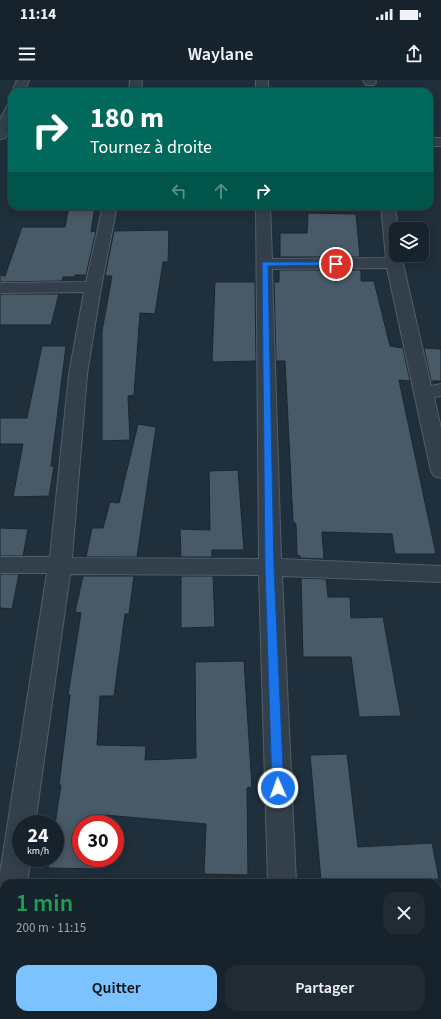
<!DOCTYPE html>
<html lang="fr">
<meta charset="utf-8">
<style>
:root{--surface:#17232c;--page:#202b34;--text:#f1f3f6;--muted:#9ea4a9;--line:#364048;--accent:#7bc2ff}
body{margin:0;font-family:"Source Sans 3",sans-serif;background:var(--page);color:var(--text);height:100vh;display:flex;flex-direction:column;font-size:15px;white-space:nowrap}
*{box-sizing:border-box;margin:0}
p{font-size:13px;color:var(--muted)}
.icon{flex:none;width:22px;height:22px;fill:none;stroke:currentColor;stroke-width:2;stroke-linecap:round;stroke-linejoin:round}
.map{position:relative;flex:1;overflow:hidden}
.details{position:absolute;left:0px;top:799px;width:441px;height:140px;display:flex;flex-direction:column;background:var(--surface);border-radius:12px 12px 0 0;box-shadow:0 2px 10px #0003,0 0 0 1px var(--line)}
.details>*{flex:none}
.banner{position:absolute;left:8px;top:8px;width:425px;height:122px;border-radius:12px;box-shadow:0 2px 10px #0003,0 0 0 1px var(--line);background:#00695c;color:#fff;overflow:hidden}
.fabs{position:absolute;left:389px;top:142px;display:grid;gap:8px}
.fabs a{display:grid;place-items:center;width:40px;height:40px;border-radius:8px;background:var(--surface);box-shadow:0 2px 10px #0003,0 0 0 1px var(--line);font-size:20px}
.speed{position:absolute;left:12px;top:735px;display:flex;gap:8px;font-size:20px;font-weight:700;text-align:center}
.speed>*{display:grid;place-content:center;width:52px;height:52px;border-radius:50%;background:var(--surface);box-shadow:0 2px 10px #0003,0 0 0 1px var(--line);line-height:1}
.speed small{font-size:10px;font-weight:400}
.speed .limit{border:6px solid #d22;background:#fff;color:#111}
.pin{position:absolute;display:grid;place-items:center;width:34px;height:34px;color:#fff;margin:-17px;border:2px solid #fff;border-radius:50%;box-shadow:0 1px 4px #0007}
.me{position:absolute;width:44px;margin:-22px;rotate:358deg;stroke-linejoin:round;filter:drop-shadow(0 0 3px #0008)}
.turn{display:flex;align-items:center;gap:14px;height:84px;padding:0 16px;font-size:18px}
.turn .icon{width:52px;height:52px;stroke-width:2.5}
.turn b{display:block;font-size:28px;line-height:34px}
.lanes{display:flex;align-items:center;height:38px;padding:0 16px;background:#0003;justify-content:center;gap:20px;direction:ltr}
.lanes .off{opacity:.35}
.round{display:grid;place-items:center;flex:none;width:42px;height:42px;border-radius:12px;background:var(--page)}
.summary{display:flex;align-items:center;justify-content:space-between;height:68px;padding:0 16px}
h1{font-size:24px;font-weight:600;line-height:30px;color:#1e9e55}
.primary-button{display:flex;gap:8px;margin-top:auto;padding:8px 16px}
.primary-button a{flex:1;height:46px;border-radius:12px;background:var(--accent);color:#111;font-size:16px;font-weight:600;line-height:46px;text-align:center}
.primary-button a+a{background:var(--page);color:var(--text)}
.status{display:flex;justify-content:space-between;align-items:center;height:28px;padding:0 20px;background:var(--surface);direction:ltr}
.status svg{height:11px;fill:currentColor}
header{display:flex;justify-content:space-between;align-items:center;height:52px;padding:0 16px;background:var(--surface);font-size:18px;font-weight:600}
.map>svg:first-child{display:block}
</style>
<div class="status"><b>11:14</b><svg viewBox="0 0 49 12"><path d="M0 12V9h3v3zM5 12V6h3v6zM10 12V3h3v9zM15 12V0h3v12zM26 1h20v11H26zM47 4h2v5h-2z"/></svg></div>
<header><svg class="icon" aria-label="menu" viewBox="0 0 24 24"><path d="M4 6h16M4 12h16M4 18h16"/></svg>Waylane<svg class="icon" aria-label="share" viewBox="0 0 24 24"><path d="M12 15V3M7 8l5-5 5 5M5 13v7h14v-7"/></svg></header>
<div class="map">
<svg width="441" height="939" viewBox="0 0 441 939">
<rect width="100%" height="100%" fill="#1f2f3b"/>
<!-- building -->
<g fill="#485967" stroke="#1b2731">
<path d="M69,126h26l-4,26 5,-1 -10,44h-11v2h-12l-1,4 -62,1v-7l5,1 17,-49h43z"/>
<path d="M308,133l48,1 4,43h-80v-24h27z"/>
<path d="M169,150l-1,32h-5l-8,52 -15,-1 -6,82 -6,1 2,44 -28,1v-110l10,-55h-7l9,-45z"/>
<path d="M279,190h82v11h13l16,65 13,2 7,33 -11,-1 37,174h-41l-3,-20 -70,-2 2,27 -24,-1v-2l-3,-1 -1,-31 -3,-3 -8,-160h-9l-2,-79h5z"/>
<path d="M215,202h40l1,79 -44,1z"/>
<path d="M0,214h59l-8,31h-51z"/>
<path d="M42,266h24l-15,120h3l-5,30 -36,1 10,-53h-23v-26h27z"/>
<path d="M424,268l17,1v32h-10z"/>
<path d="M138,344l18,3 -19,130h-51l6,-29h11l7,-26 9,1z"/>
<path d="M238,390l6,80h-32v7h-31l-1,-28 30,1 -1,-59z"/>
<path d="M0,448l28,1 -5,27h-23z"/>
<path d="M0,494h19l-7,35 -12,-1z"/>
<path d="M83,496h51l-5,38h-4l-11,82h-14l-3,49 49,1 -1,14 51,-2 -1,-96 49,-1 8,126 -5,1 1,87 -44,-1 2,-50 -101,-9 -1,9h-23v34h20l-2,11 -51,-1 2,-10h5v-34l6,-39h-2l11,-90h-2l13,-82 -6,-1z"/>
<path d="M181,496h32l2,51 -34,1z"/>
<path d="M301,498l25,1 2,18h22l1,21 32,-1 18,99 -42,1 -8,-60h-48z"/>
<path d="M347,674l11,93 74,-4 7,36 -65,3v-2l-53,1 -11,-126z"/>
</g>
<g fill="none" stroke-linecap="round" stroke-linejoin="round">
<!-- minor casing -->
<g stroke="#515e68" stroke-width="2">
<g id="minor">
<path d="M17,0h12l-5,12h-12z"/>
<path d="M130,0h12l-1,12h-12z"/>
<rect x="256" y="0" width="12" height="12"/>
<path d="M363,0h12l1,2 -2,3h-8z"/>
<path d="M12,23v19l-7,16 -5,1v-19l8,-16z"/>
<rect x="429" y="58" width="12" height="8"/>
<path d="M103,126h14l-16,81 -14,87 -15,184 187,1 -3,-353h14l2,53 114,-1 -5,-52h14l3,23h-2v26h5l30,131 10,-2v12l-7,1 7,31v50l-7,-2 -3,-5 -44,-203 -115,1 9,290 160,7v16l-159,-6 14,307h-28l-9,-308 -189,-1 -35,250h-14v34h10l-4,25h-23v10l-4,-7v-13l47,-300h-47v-16h50l19,-183 15,-82 -84,1v-10l86,-1z"/>
<path d="M4,845v56l-4,1v-55z"/>
<rect x="271" y="935" width="32" height="4"/>
</g>
</g>
<!-- minor -->
<use href="#minor" fill="#33404b" fill-rule="evenodd"/>
</g>
<!-- route -->
<path fill="#1a73e8" stroke="#114b97" d="M262,182h74l4,2 -4,1 -68,1 6,301 10,221 -2,4 -4,1 -4,-1 -2,-4 -7,-221z"/>
</svg>
<div class="fabs">
<a><svg class="icon" aria-label="layers" viewBox="0 0 24 24"><path d="M12 4l9 5-9 5-9-5zM3 14l9 5 9-5"/></svg></a>
</div>
<div class="speed"><div>24<small>km/h</small></div><div class="limit">30</div></div>
<div class="pin" style="left:336px;top:184px;background:#d93025"><svg class="icon" aria-label="arrive" viewBox="0 0 24 24"><path d="M6 21V4h12l-3 4 3 4H6"/></svg></div>
<svg class="me" style="left:278px;top:708px" viewBox="-20 -20 40 40"><circle r="17" fill="#1a73e8" stroke="#fff" stroke-width="3"/><path d="M0-11L8 9 0 5-8 9z" fill="#fff"/></svg>
<div class="banner">
<div class="turn"><svg class="icon" aria-label="right" viewBox="0 0 24 24"><path d="M7 20v-9h11M14 6l5 5-5 5"/></svg><div><b>180 m</b>Tournez à droite</div></div>
<div class="lanes"><svg class="icon off" aria-label="left" viewBox="0 0 24 24"><path d="M17 20v-9H6M10 6l-5 5 5 5"/></svg><svg class="icon off" aria-label="ahead" viewBox="0 0 24 24"><path d="M12 20V5M6 11l6-6 6 6"/></svg><svg class="icon" aria-label="right" viewBox="0 0 24 24"><path d="M7 20v-9h11M14 6l5 5-5 5"/></svg></div>
</div>
<section class="details">
<div class="summary"><div><h1>1 min</h1><p>200 m · 11:15</p></div><a class="round"><svg class="icon" aria-label="close" viewBox="0 0 24 24"><path d="M6 6l12 12M18 6L6 18"/></svg></a></div>
<div class="primary-button"><a>Quitter</a><a>Partager</a></div>
</section>
</div>
